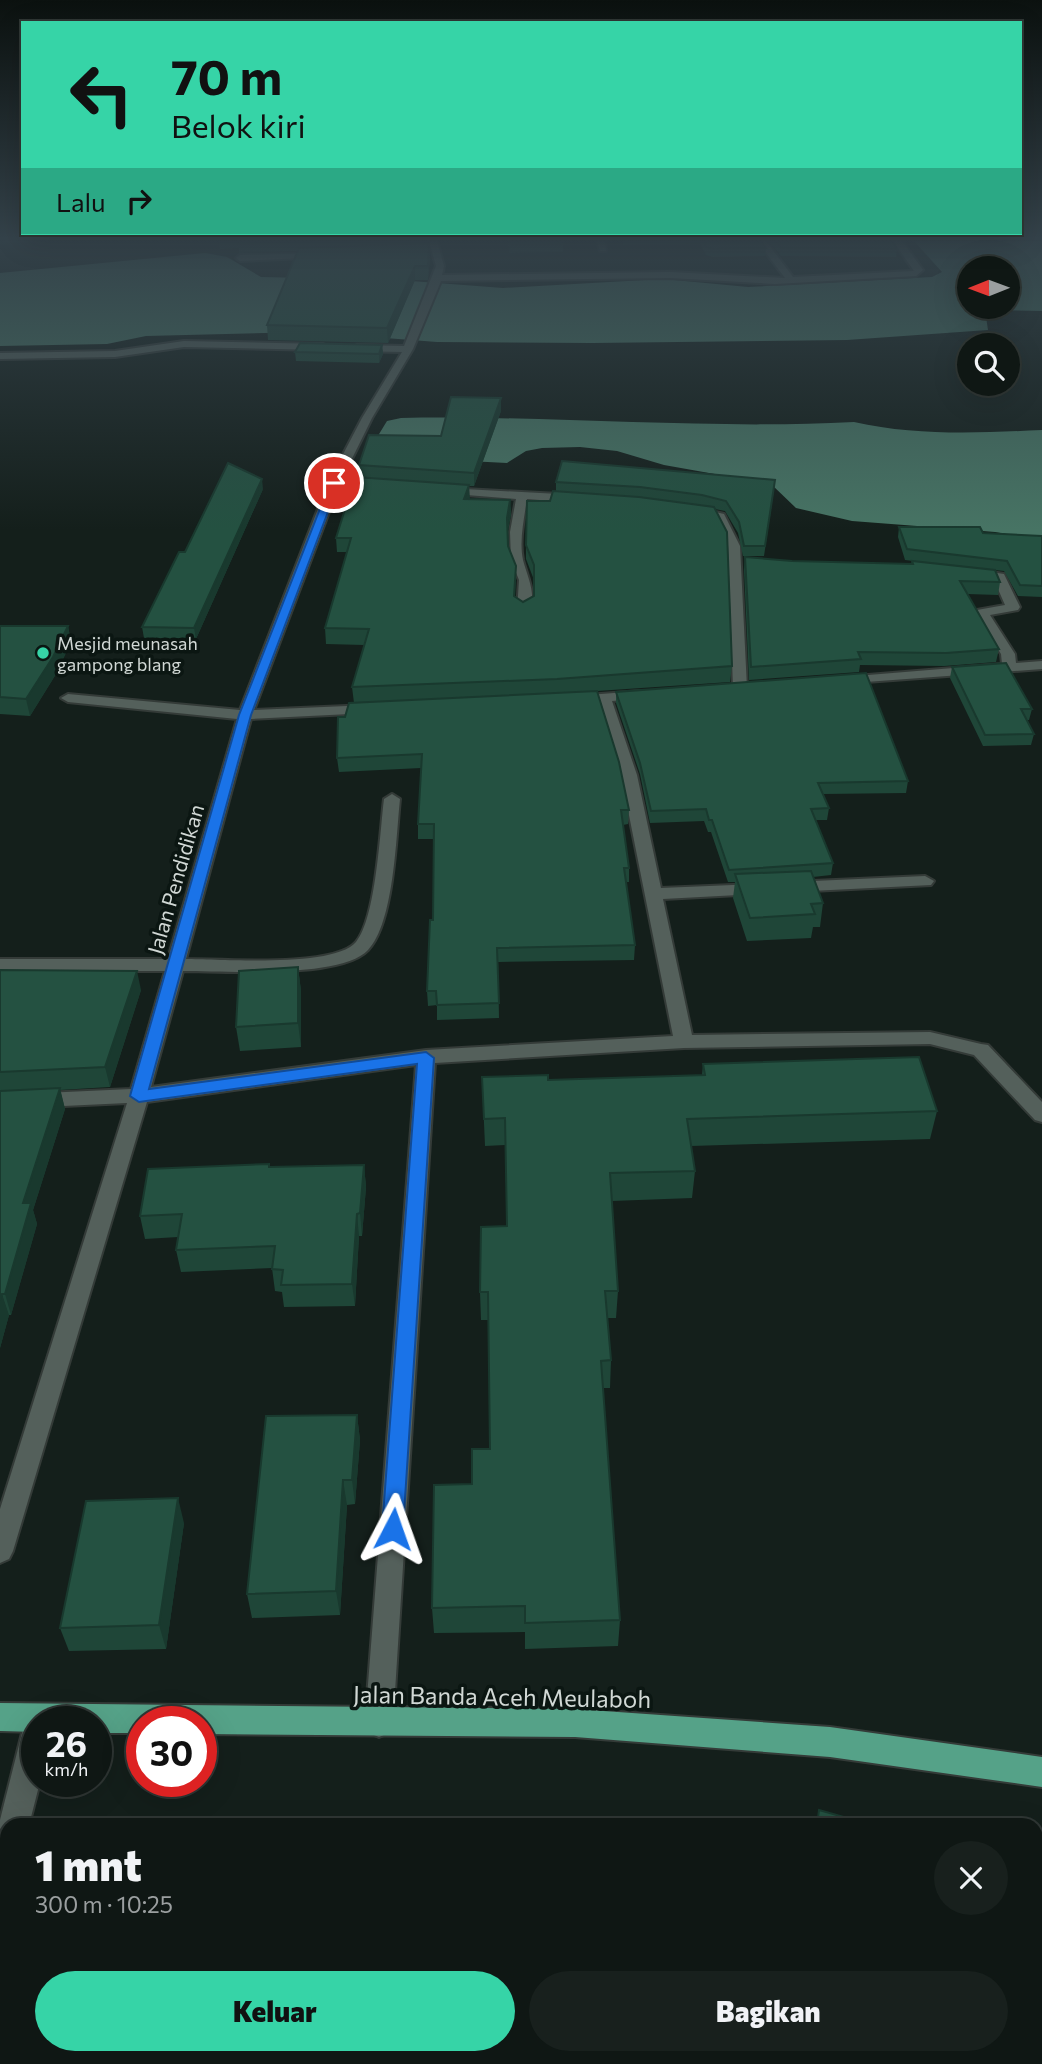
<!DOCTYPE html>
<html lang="id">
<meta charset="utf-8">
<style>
:root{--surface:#0f1714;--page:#18201d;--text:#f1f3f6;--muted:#9b9fa0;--line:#2f3634;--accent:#36d4a7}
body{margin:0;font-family:Commissioner,sans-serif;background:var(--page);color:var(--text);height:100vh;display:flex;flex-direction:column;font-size:26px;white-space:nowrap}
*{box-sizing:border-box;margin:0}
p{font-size:23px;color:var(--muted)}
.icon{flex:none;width:38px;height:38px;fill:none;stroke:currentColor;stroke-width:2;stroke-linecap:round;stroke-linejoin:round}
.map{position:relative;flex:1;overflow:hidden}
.drawer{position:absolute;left:0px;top:1818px;width:1043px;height:247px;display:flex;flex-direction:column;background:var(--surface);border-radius:21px 21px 0 0;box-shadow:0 7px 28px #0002,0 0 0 2px var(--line)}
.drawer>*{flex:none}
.top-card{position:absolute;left:21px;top:21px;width:1001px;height:214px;border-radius:0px;box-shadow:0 7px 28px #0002,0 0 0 2px var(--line);background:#36d4a7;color:#111;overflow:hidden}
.needle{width:46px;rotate:269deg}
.tools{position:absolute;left:957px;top:256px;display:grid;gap:14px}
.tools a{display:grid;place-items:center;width:63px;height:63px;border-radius:50%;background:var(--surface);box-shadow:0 7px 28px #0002,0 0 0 2px var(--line);font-size:35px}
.speed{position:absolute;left:21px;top:1706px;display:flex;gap:14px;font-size:35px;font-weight:700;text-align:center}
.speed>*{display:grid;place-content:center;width:91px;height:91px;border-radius:50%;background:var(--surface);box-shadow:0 7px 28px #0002,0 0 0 2px var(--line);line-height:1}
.speed small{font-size:18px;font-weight:400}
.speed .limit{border:10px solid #d22;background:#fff;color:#111}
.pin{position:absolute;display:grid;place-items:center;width:60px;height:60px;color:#fff;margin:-30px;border:4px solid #fff;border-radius:50%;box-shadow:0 2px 7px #0007}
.me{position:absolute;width:77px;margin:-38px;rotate:4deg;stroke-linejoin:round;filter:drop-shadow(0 0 5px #0008)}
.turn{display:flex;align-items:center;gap:24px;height:147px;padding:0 35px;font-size:32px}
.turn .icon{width:91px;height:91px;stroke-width:2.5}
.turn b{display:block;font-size:49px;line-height:60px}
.then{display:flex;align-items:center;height:66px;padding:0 35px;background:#0003;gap:14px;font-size:26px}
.round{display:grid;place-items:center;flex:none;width:74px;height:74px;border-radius:37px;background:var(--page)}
.headline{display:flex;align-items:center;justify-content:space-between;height:119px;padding:0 35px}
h1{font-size:42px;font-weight:800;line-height:52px}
.primary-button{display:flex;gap:14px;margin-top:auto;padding:14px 35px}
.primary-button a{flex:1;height:80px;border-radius:42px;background:var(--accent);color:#111;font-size:28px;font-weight:800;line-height:80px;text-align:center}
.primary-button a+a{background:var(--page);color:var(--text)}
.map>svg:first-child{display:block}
</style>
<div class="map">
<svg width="1042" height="2064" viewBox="0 0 1042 2064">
<rect width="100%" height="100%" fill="#141f1b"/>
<!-- water -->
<g fill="#477464" fill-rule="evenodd">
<path d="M914,241h128v70l-57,-1 3,20 -141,10 -255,3 -155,-1 -129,-10 -162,4 -39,8 -107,2v-73l205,-20 22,4 34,20 137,3 105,8 160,-9 85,8 184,-10 10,-5zM970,268h38v38h-38z"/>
<path d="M401,418c151,-3 302,12 453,4 62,14 125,11 188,8v110l-47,-8 -143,-11 -56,-13 -25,-24 -107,-19 -47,-14 -37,-4 -38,1 -16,3 -19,12 -39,-2 -92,-22 11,-18z"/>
</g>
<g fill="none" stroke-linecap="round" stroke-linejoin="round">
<!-- service casing -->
<g stroke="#343b38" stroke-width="4">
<path id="service" d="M37,1719l8,3h-8v60h3l-11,43h-22v67l-7,3v-56l5,-3 -5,-8v-8l22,-87 5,-10z"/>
</g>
<!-- minor casing -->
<g stroke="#343b38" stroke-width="4">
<g id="minor">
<path d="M429,241h8l7,25 -2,9 228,-3 115,6 -28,-37h9l27,36 121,-6 -21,-30h9l21,29 -7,6 -141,8 -105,-6 -229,3 -28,68 -41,69 -32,65 -86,227 116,-5 7,4 -7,4 -119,6 -65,240c35,0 148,9 170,-17 20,-24 24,-111 28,-143l8,-5 8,5c-4,38 -6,124 -32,151 -27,29 -145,21 -185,21l-32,116 275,-37 247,-14 -52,-261 -23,-72 -23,1 -7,-4 7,-4 65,-5 5,1 2,3 -2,3 -33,3 25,74 24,113 96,-4 9,5 -9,5 -94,5 29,136 238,-3 51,12 7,1 54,57v20l-7,-2 -61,-65 -44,-11 -246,4 -249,15 -42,660 -4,10 -10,4 -10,-4 -4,-10 51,-658 -269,37 -134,449 -4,8 -9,4v-54l127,-406 -127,6v-14l131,-6 34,-118h-165v-12h168l69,-240 -169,-17 -7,-4 7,-4 172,16 88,-227 34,-65 40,-66 -45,-1 -5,-3 5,-3 47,1 32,-80z"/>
<path d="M597,241h8l1,10h-6z"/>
<path d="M323,253l3,4 -86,4 -4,-3 4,-3z"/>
<path d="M184,341l139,3 5,3 -5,3 -139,-3 -69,10 -115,2v-6l115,-2z"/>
<path d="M446,488l131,7 6,4 -6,4 -50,-4c-3,20 -8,42 -4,61 5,19 14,34 6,54h-10l-2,-3 2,-31 -8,-20 -1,-28 6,-33 -74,-6v-4z"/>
<path d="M694,507l30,7 16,32 7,142 -2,3h-10l-2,-3 -5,-142 -13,-26 -25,-6v-6z"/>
<path d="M971,569l33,5 16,33 -2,3 -28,5 25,39 1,9 26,-2v8l-203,15v-6l5,-1 158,-13 -1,-10 -26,-41 2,-3 28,-5 -11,-25 -28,-4v-6z"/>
<path d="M925,876l9,5 -3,4 -140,7 -9,-5 9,-5z"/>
</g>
</g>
<!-- trunk casing -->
<g stroke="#343b38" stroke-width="4">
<path id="trunk" d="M0,1703l575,6 255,18 212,30v30l-212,-30 -255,-20 -374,-3v-12h-59v11h-46v-11h-59v10l-37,-1z"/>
</g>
<!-- service -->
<use href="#service" fill="#54605b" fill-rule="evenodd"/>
<!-- minor -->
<use href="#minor" fill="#54605b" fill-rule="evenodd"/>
<!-- trunk -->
<use href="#trunk" fill="#55a288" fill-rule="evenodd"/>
</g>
<!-- wall -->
<g fill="#1f4638">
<path d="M219,241h208l1,2h1l1,14 -2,23h-13l-27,63 -120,-3 -1,-15 31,-74 -59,2v-5l-19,1z"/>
<path d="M510,241l53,3v8l-54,1z"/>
<path d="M623,241h138l5,7 -1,8 -52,1 -7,-2 -6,-12 -77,2z"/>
<path d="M769,241h123l5,8 -1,8 -115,-1z"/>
<path d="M382,345l1,9 -4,9 -83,-2 -1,-9z"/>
<path d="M501,411l-27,75h-5v13l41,1 1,14 -3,16v16l8,20 -1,31 8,5 11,-6v-16l-8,-21v-14l30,-54v-9l218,8 -10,66h-21l-5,-23 -13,-22 -10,-2 17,157 -2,16 -133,9 32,119 -1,14 -5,1 6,43v14h-3l9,63 -1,15 -136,2 1,56 -62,2v-15l-9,1 -1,-15 6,-71 1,-81h-16v-15l3,-56 -82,4 -2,-14 8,-41 9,-14 -2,-16 12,-42 -38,-1 -1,-16 22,-76h-10l-1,-14 24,-61 -1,-12 82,-29z"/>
<path d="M263,489l-67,150 -52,-1 -2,-11 43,-75z"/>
<path d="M899,527l84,6 59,3v61l-24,-1 -14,-25 -9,-1 5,12 -2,13 -31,-1 32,55 -3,13 -52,4 -84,-1 -1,7 -110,8 -5,-110 1,-13 47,4 119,3 1,-3 44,5 -51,-6 -7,-23z"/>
<path d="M0,626h68l3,16 -15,32 -26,42 -30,-2z"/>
<path d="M952,667l80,42 -3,11h-2l7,14 -3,11 -48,1 -33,-68z"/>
<path d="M616,692l292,89 -2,12 -83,1 6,14 -2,12h-11l17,43 -2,12 -18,2 10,26 -3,24h-7l-2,11 -64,3 -14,-43 2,-16h-7l-17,-50h-3l-4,-11 -54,2 -10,-49 -24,-71z"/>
<path d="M298,967l3,24v56l-61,4 -4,-24z"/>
<path d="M0,970l141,20 -31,97 -50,3 5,19 -32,101 4,14 -26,91h-2l-9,33z"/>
<path d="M703,1064l234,47 -7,28 -239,7 4,25 -3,27 -80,3 6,90 -2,27h-9l4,42 -1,28h-7l17,232 -2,26 -93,3v-17l-91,1 -2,-25 40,-124 18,-35 -1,-129h-8l-1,-28 27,-66 -2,-81 -20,1 -3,-69 66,3 154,-5z"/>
<path d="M364,1165l2,22 -4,49h-3l-4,70 -71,1 -2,-15 -7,-1 -3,-23 -91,4 -5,-22 2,-13 -33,2 -5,-23 129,-49z"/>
<path d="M357,1415l3,25 -5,64 -8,1 -7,110 -88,3 -5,-24z"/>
<path d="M184,1523l-18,126 -97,2 -9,-23z"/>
<path d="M1036,1892l6,1v171h-26l-1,-6h21z"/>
<rect x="665" y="2058" width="217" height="6"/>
</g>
<!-- shaded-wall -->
<g fill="#19392e">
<path d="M0,241h38l-38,3z"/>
<path d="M429,243l1,14 -2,23v-14z"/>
<path d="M415,266v14l-27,63 -1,-15z"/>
<path d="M382,345l1,9 -4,9v-9z"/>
<path d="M501,398v13l-27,75v-13z"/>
<path d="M262,479l1,10 -67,150 -2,-11z"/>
<path d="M469,485l1,14 -6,14v-14z"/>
<path d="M510,500l1,14 -4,18v-14z"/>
<path d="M68,626l3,16 -15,32 -26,42 -4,-17z"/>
<path d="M298,967l3,24v56l-3,-24z"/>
<path d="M137,971l4,19 -31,97 -5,-20z"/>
<path d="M60,1088l5,21 -32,101 4,14 -26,91 -6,-21 18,-91z"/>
<path d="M364,1165l2,22 -4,49 -2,-23z"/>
<path d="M357,1214l2,22 -4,70 -3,-22z"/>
<path d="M2,1294l7,21 -9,33v-48z"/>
<path d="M357,1415l3,25 -5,64 -3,-24z"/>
<path d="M343,1480l4,25 -7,110 -4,-24z"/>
<path d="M178,1498l6,25 -18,126 -7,-24z"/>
</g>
<!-- building -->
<g fill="#245141" stroke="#19392e" stroke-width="2">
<path d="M238,241h74l-74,3z"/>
<path d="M510,241h52l1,3 -54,1z"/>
<path d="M704,241h57l5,7 -53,1 -7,-2z"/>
<path d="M776,241h116l5,8 -116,-1z"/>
<path d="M429,243l-1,23h-13l-28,62 -120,-3 32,-77z"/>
<path d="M300,343l82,2 -3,9 -84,-2z"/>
<path d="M451,397l50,1 -27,75 -115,-8 10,-30 72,1z"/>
<path d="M562,461l213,19 -10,66h-21l-5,-24 -13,-21 -24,-6 -62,-8 -84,-5z"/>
<path d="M228,463l34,16 -68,149 -52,-1 37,-75h6z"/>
<path d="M355,477l114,8 -5,14 46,1 -3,18 1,28 8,20 -2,30 9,6 11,-6v-31l-8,-20 1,-44h23l3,-10 86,6 75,10 13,25 5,134 -175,13 -205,8 17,-58 -44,-1 26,-90h-15z"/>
<path d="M899,527h81l3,6 59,3v50l-22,-1 -13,-24 -100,-12z"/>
<path d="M745,557l47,4 121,3 -1,-3 83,9 5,12 -40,-1 39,68 -53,4 -88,-1 3,7 -110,8z"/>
<path d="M0,626h68l-15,31 -27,42 -26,-2z"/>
<path d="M1006,663l26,46h-11l13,25 -49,1 -33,-68z"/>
<path d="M866,673l42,108 -90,2 11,25 -18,1 22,54 -104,7 -17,-50h-3l-3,-11 -55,2 -11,-48 -24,-71z"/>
<path d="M597,691l22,71 10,48h-8l8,58h-5l11,77 -138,3 2,55 -62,2 -1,-14h-9l3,-71h3l1,-96h-16l4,-70 -85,4 1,-41h7l4,-14z"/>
<path d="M811,871l12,32 -12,1 4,10 -65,4 -15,-44z"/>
<path d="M298,967v56l-62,4 3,-56z"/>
<path d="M0,970l137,1 -32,96 -105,5z"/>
<path d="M919,1057l18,54 -250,8 8,52 -85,2 8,118h-13l6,69 -10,1 19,259 -95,3v-17l-93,2 2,-123 38,-1v-35h18l-2,-157h-8l1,-65 26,-1 -2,-108 -21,1 -2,-42 66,-2v5l157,-5 -2,-11z"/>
<path d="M60,1088l-37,115h8l-26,91h-3l-2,6v-209z"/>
<path d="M269,1164v3l95,-2 -4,48 -3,1 -5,70 -71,1 2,-15 -11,-1 3,-23 -99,4 6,-36 -42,2 8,-47z"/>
<path d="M357,1415l-5,65h-9l-7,111 -89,3 19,-178z"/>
<path d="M178,1498l-19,127 -99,3 26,-127z"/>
<path d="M819,1810l53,15h-55z"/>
<path d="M1036,1892l6,1v155l-6,-2z"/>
<path d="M669,2058h213v6h-212z"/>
</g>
<!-- sky -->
<linearGradient id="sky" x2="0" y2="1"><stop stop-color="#0b110f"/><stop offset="0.45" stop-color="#34424a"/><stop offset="1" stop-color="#34424a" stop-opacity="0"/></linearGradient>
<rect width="1042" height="530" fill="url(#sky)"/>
<!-- route -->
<path fill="#1a73e8" stroke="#114b97" stroke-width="2" d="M334,480l5,3 -88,232 -102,374 277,-37 8,6 -31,471 -3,7 -7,3 -8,-3 -3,-7 35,-465 -278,38 -9,-6 109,-381 91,-232z"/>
<!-- markers -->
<circle fill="#36d4a7" stroke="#0b1612" stroke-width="2.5" cx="43" cy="653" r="7"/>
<g text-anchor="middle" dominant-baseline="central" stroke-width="7" stroke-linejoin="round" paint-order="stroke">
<!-- far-poi labels -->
<g font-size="18" fill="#d1d8d5" stroke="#0b1612" text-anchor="start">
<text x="57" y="643">Mesjid meunasah<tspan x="57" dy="21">gampong blang</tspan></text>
</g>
<!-- street labels -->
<g font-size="21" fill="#d1d8d5" stroke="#0b1612">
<text transform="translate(175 879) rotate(-74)">Jalan Pendidikan</text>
</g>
<!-- near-street labels -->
<g font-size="24" fill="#d1d8d5" stroke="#0b1612">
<text transform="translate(502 1696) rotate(1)">Jalan Banda Aceh Meulaboh</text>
</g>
</g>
</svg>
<div class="tools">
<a><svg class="needle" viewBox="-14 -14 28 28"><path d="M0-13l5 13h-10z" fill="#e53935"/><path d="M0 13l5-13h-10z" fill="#9b9fa0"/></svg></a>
<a><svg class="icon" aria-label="search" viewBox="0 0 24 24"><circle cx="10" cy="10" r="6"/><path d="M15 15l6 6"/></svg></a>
</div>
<div class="speed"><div>26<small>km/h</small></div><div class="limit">30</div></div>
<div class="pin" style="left:334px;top:483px;background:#d93025"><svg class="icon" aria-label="arrive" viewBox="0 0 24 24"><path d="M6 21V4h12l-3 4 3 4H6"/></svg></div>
<svg class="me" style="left:393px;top:1529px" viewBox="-20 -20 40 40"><path d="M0-17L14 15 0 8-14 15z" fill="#1a73e8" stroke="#fff" stroke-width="4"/></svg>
<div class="top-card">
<div class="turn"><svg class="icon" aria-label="left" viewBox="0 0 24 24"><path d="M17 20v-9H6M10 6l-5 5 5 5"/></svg><div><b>70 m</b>Belok kiri</div></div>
<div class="then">Lalu<svg class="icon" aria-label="right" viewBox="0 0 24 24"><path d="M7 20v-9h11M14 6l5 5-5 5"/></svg></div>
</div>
<section class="drawer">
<div class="headline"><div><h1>1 mnt</h1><p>300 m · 10:25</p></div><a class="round"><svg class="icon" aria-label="close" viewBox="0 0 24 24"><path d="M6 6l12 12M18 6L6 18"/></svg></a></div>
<div class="primary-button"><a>Keluar</a><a>Bagikan</a></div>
</section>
</div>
